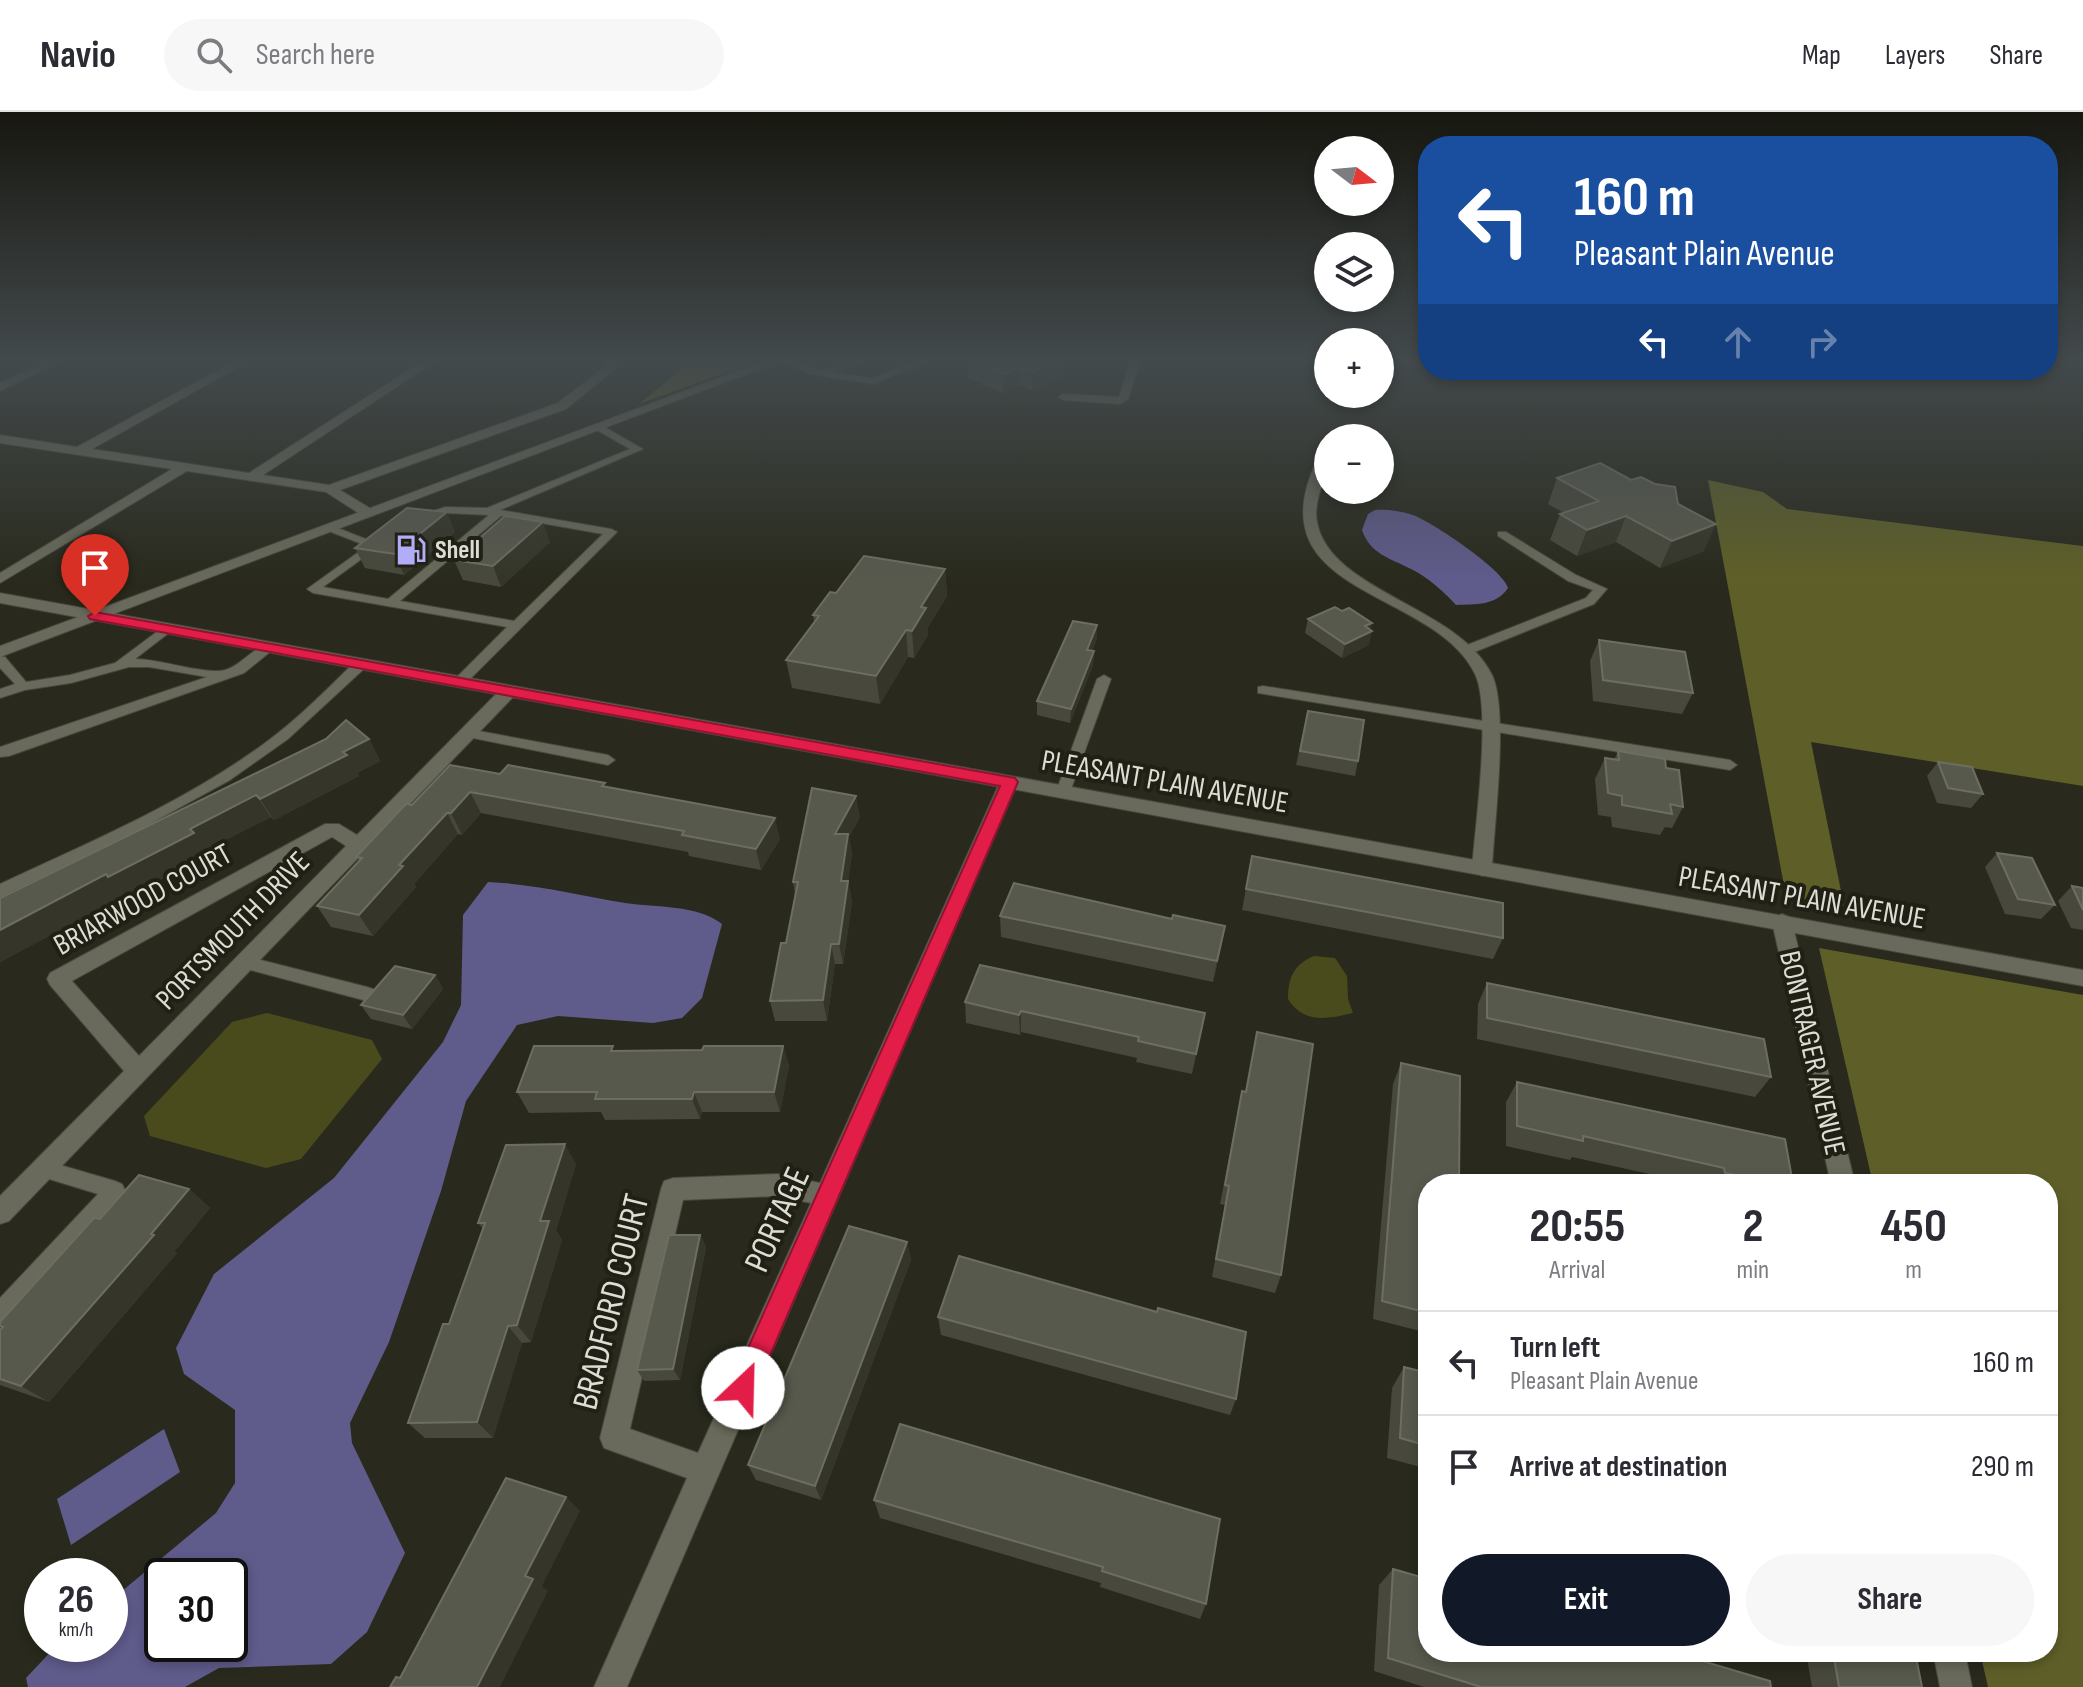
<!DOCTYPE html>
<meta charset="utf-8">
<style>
:root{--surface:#fff;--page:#f7f7f7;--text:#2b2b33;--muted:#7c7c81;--line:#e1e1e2;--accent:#111827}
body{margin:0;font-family:"Sofia Sans Condensed",sans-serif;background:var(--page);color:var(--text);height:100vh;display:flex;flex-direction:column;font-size:30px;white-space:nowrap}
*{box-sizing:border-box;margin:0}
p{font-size:26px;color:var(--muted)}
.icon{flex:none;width:44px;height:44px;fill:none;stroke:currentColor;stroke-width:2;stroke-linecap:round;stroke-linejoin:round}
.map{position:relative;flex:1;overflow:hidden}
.side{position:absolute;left:1418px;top:1062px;width:640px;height:488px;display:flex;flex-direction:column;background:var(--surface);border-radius:32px;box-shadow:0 4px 12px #0003}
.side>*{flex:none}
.hud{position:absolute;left:1418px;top:24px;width:640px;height:244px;border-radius:32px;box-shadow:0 4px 12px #0003;background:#1a4fa0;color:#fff;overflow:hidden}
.needle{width:52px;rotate:106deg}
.fabs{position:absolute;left:1314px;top:24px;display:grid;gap:16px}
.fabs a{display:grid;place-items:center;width:80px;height:80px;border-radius:50%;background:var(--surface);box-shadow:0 4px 12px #0003;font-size:40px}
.speed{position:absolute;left:24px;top:1446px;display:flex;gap:16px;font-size:40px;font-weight:700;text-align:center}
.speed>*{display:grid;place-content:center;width:104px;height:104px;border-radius:50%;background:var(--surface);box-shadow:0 4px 12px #0003;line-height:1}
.speed small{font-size:20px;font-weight:400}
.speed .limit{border:4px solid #111;border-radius:12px;background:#fff;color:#111}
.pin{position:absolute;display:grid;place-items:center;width:68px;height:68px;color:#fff;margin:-82px -34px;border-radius:50% 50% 50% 0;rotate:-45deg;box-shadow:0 0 8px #0007}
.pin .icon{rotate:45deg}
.me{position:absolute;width:88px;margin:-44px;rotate:24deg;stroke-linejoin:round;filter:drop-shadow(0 0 6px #0008)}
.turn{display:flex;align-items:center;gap:28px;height:168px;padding:0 24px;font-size:36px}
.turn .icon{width:104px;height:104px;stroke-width:2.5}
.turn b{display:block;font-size:56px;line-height:68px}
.lanes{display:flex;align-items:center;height:76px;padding:0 24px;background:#0003;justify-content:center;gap:40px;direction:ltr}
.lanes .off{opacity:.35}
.eta{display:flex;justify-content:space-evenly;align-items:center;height:136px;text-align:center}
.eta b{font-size:48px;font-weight:700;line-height:56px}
.primary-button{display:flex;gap:16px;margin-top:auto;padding:16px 24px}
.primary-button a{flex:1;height:92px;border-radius:48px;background:var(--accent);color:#fff;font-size:32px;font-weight:700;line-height:92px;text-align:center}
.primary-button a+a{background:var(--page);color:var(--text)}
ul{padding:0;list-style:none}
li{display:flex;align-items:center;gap:24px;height:104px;padding:0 24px;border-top:2px solid var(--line)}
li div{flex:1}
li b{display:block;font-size:30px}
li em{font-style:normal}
header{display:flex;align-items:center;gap:48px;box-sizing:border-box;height:112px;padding:0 40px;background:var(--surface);border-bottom:2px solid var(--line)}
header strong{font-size:38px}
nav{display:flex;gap:44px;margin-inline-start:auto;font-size:28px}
.search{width:560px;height:72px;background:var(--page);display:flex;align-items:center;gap:20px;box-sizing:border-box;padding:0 28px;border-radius:44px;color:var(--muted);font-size:30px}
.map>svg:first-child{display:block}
</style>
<header>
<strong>Navio</strong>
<div class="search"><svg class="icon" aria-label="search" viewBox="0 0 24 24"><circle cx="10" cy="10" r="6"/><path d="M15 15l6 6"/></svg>Search here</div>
<nav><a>Map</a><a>Layers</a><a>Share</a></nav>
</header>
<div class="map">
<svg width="2083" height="1575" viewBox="0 0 2083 1575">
<rect width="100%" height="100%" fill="#292a1d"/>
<!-- green -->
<g fill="#4a4b1c">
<path d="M1314,844l21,2 12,18 1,23 5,14c-25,6 -50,11 -65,-14 0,-21 6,-35 26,-43z"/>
<path d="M267,901l105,27 10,19 -81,100 -35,9 -116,-32 -6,-20 88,-94z"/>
</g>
<!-- forest -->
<g fill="#5e5f28">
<path d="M691,249h66l-118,43z"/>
<path d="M1708,368l55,12 24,17 296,37v240l-272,-44 33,164 -58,-10z"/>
<path d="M1819,836l264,47v692h-95l-8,-35h68v-468h-175z"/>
</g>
<!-- water -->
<g fill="#5f5b8b" fill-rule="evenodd">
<path d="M1375,398c12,-1 26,1 38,5 19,7 91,55 95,73 -12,18 -32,16 -52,17 -12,-13 -28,-28 -45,-36 -21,-11 -41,-15 -49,-39l6,-16z"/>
<path d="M488,770c47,2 91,13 137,21 32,5 71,1 97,21l-20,74 -20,20 -29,5 -95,-7 -41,9 -51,76 -25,90 -52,151 -39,81 2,20 53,110 -38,79 -36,32 -112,4 -34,19h-157l-2,-9 32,-34h52v-43l106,-88 19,-30v-73l-51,-36 -8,-26 38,-74 120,-96 109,-136 18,-37 2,-90zM162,1464h68v68h-68z"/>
<path d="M164,1317l16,43 -109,73 -14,-46z"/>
</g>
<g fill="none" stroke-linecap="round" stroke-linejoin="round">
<!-- service casing -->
<g stroke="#47483d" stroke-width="2">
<g id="service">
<path d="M786,249h12l24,10 30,-10h13l-33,11 40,6 44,-17h13l-56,23 -63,-10z"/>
<path d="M1130,249h10l-12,38 -8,5 -57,-4 -5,-3 5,-3 56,3z"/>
<path d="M595,313h6l42,24 -143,61 111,19 6,3 -153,153 -5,1 -7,-4 55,-55 -194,-34 -6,-4 60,-43 -41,-16v-4l4,-1 51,20 -58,42 65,12 101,-84 -43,-2 -23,8 -6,-3 2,-2 26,-9 42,1 143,-59 -35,-20zM501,404l102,18 -89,87 -114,-20z"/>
<path d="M1498,420h8l70,43 31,14 -13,15 -122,49h-10v-6l124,-49 7,-8 -25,-9 -70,-45z"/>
<path d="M166,513l6,4 -2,3 -35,27c25,0 70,16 90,11 17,-4 31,-28 50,-26l1,3 -32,26 -235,83 -9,1v-10l207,-70 -58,-10h-20l-58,16 -46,7 -25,8v-9l15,-5 -15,-16v-12l5,1 21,25 44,-7 45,-12z"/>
<path d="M361,548l5,1v6l-78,72 -58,41 -95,52 -135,65v-13c90,-42 185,-82 265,-141 33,-24 62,-54 91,-82z"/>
<path d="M1104,563l7,4 -41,113 -7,5 -5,-2 -2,-3 41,-113z"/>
<path d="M1263,574l467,74 7,5 -7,5 -472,-77v-6z"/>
<path d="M468,617l140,26 7,5 -7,5 -145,-29 -2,-3z"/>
<path d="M245,844l122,31 6,2 3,5 -3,5 -6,2 -128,-34 -2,-5 2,-5z"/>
<path d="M43,1048l72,21 7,3 3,6 -3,6 -114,124 -8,3v-25l98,-104 -62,-19 -3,-6 3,-6z"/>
</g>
</g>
<!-- minor casing -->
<g stroke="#47483d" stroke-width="2">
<g id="minor">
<path d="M46,249h15l-61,30v-8z"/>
<path d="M235,249h14l-157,88 157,24 174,-112h13l-173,114 66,10 229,-82 54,-42h13l-59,48 -226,81 33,20v6h-10l-37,-24 -139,-21 -187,112v-10l172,-104 -172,-26v-8l77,12z"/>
<path d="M1317,348l11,2c-3,19 -15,40 -11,60 13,70 142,84 175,153 17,35 2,151 0,194l-3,5 -7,2 -10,-7c3,-42 20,-160 3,-195 -41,-86 -223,-77 -158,-214z"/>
<path d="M509,574l8,5 -2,4 -506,526 -9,3v-28l124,-125 -74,-86 -3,-6 3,-6 275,-149h14l18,11 146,-148zM332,725l14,9 -207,210 -67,-75z"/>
<path d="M1009,664l9,6 -391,905h-33l93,-209 -83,-30 -4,-10 61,-249 3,-8 9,-3 104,-4 43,9 180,-401zM777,1084l34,7 -113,250 -68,-24 53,-229z"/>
<path d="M1782,802l7,3 3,5 63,262h-24l-59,-262 3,-5z"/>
<path d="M1933,1540h32l7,35h-32z"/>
</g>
</g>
<!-- tertiary casing -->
<g stroke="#47483d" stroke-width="2">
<path id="tertiary" d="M0,481l2083,377v16l-2083,-383z"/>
</g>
<!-- secondary casing -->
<g stroke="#47483d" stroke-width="2">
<path id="secondary" d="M765,249h16l-781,296v-11z"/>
</g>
<!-- service -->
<use href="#service" fill="#696a5b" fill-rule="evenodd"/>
<!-- minor -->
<use href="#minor" fill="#696a5b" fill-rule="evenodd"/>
<!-- tertiary -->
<use href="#tertiary" fill="#696a5b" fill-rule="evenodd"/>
<!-- secondary -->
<use href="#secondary" fill="#696a5b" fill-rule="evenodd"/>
</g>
<!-- wall -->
<g fill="#48493c">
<path d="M967,249h99v4l-3,1v11l-31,14 -12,-6 -17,8 -35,-15z"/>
<path d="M1557,366l121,26 26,47 -44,17 -44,-26 -39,14 -27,-16 10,-26 4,-1 -16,-9z"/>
<path d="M455,420l-51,43 -39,-7 -10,-20z"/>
<path d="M550,430l-49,45 -38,-7 -9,-20z"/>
<path d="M945,457l2,27 -19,31v8l-14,23 -6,-1 -28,47 -88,-16 -6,-28 28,-38 -1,-7 23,-22z"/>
<path d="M1308,507l62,11 -1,15 -27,13 -37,-25z"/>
<path d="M1097,526l-5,13h2l-1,14 -23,58 -33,-8v-14z"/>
<path d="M1599,528l94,53 -11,21 -89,-13 -3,-40z"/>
<path d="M1308,599l50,50 -3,15 -59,-11z"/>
<path d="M369,627l11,22 -23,12 2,3 -85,44 -3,-3 -65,33 3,4 -83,44 -2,-2 -124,66v-64z"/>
<path d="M1618,639l48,17 17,39 -11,21 -7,-1 -5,8 -48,-8 -1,-10 -13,-2 -3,-36 10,-21 9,2z"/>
<path d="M1938,650l45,32 -12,14 -34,-5 -10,-27z"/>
<path d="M500,662l106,13 174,52 -19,31 -72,-14 -1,-4 -207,-39 -19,22 -4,-1 -44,50 2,3 -43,49 -42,-9 -14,-21 42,-45 -3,-4 56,-52z"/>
<path d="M860,705l-11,20 3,17 -4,27 4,21 -9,62h-8l-8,57h-52l-5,-20 16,-58 9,-49 -2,-12z"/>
<path d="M1997,741l58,52 -14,14 -36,-5 -20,-47z"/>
<path d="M1252,744l251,82 -10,21 -251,-49z"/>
<path d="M2072,774l11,2v42l-12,-2 -13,-27z"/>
<path d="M1000,804l172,3 49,28 -8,35 -212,-45z"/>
<path d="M435,863l8,14 -31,40 -41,-10 -10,-14z"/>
<path d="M1487,871l284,94 -16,20 -278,-58 1,-35z"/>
<path d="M965,890l240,11 -13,61 -56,-12 1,-4 -116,-26 -1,3 -54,-12z"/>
<path d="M1257,920l24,243 -6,18 -63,-16 13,-72 -5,-1 18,-93 4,-20h3z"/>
<path d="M783,934l6,20 -9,46h-78l-2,7 -95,1 -4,-8 -72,1 -12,-21 98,-41 87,-1z"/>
<path d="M1401,951l27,121v149l-55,-14 20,-235z"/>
<path d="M1517,970l276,102h-98l-123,-27 -2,3 -64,-14v-44z"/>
<path d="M576,1052l-20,66 6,10 -31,102 -9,1 -29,95h-68l-17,-15 41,-99 34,-95 -5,-6z"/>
<path d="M189,1077l21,19 -36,44 3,1 -128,149 -49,-17v-55l2,-2 -2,-1v-5l100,-103z"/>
<path d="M700,1123l6,12 -26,133 -36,1 -7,-11z"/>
<path d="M907,1130l4,18 -90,240 -65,-20 -8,-15z"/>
<path d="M1157,1200l79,87 -6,16 -289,-80 -3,-18z"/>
<path d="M1404,1255l24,6v96l-41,-11 5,-70z"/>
<path d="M900,1312l306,180 -6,15 -100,-32 1,-4 -221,-65 -6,-18z"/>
<path d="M1393,1457l378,118h-347l-50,-16 5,-86z"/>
<path d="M1806,1540h109l7,35h-110z"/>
</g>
<!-- shaded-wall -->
<g fill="#353629">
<path d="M1051,249h15v4l-3,1v11l-31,14v-19z"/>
<path d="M1020,255v18l-17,8v-19z"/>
<path d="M447,400l8,20 -51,43 -9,-21z"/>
<path d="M1626,404l-10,26 -39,14 10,-26z"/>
<path d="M543,410l7,20 -49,45 -8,-21z"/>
<path d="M1716,412l-12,27 -44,17 12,-27z"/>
<path d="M945,457l2,27 -19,31v8l-14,23 -2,-27 9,-24z"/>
<path d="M1372,511l-2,9 2,-1 -3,14 -27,13 3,-14 20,-18z"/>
<path d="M1097,513v13l-11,26 1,-14z"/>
<path d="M906,518l2,27 -28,47 -4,-28z"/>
<path d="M1094,539l-1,14 -23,58 1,-14z"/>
<path d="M369,627l11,22 -23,12 2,3 -85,44 -14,-21z"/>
<path d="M470,680l11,21 -19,22 -11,-22z"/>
<path d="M256,683l15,22 -65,33 3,4 -83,44 -18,-21 82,-48z"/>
<path d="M856,684l4,21 -11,20 3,17 -7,48 -10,-68z"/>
<path d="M447,701l11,21 -44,50 2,3 -43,49 -14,-21 40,-50z"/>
<path d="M775,706l5,21 -19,31 -5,-21z"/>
<path d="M106,762l18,22 -124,66v-32z"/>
<path d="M848,769l4,21 -9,62 -4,-20z"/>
<path d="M1225,814l-4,21 -8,35 4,-21z"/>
<path d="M831,832l4,20 -8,57 -4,-21z"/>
<path d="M435,863l8,14 -31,40 -9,-14z"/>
<path d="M1021,899v21l-1,3 -1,-20z"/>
<path d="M783,934l6,20 -9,46 -6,-20z"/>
<path d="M694,980l8,20 -2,7 -8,-20z"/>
<path d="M565,1032l11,20 -20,66 6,10 -31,102 -14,-17 23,-104z"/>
<path d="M189,1077l21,19 -36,44 3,1 -128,149 -28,-16z"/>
<path d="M700,1123l6,12 -26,133 -7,-11z"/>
<path d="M907,1130l4,18 -90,240 -6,-14z"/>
<path d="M508,1214l14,17 -29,95 -16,-16z"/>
<path d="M566,1385l14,14 -38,75 6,5 -48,96h-23l48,-111z"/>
</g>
<!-- building -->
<g fill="#58594d" stroke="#6d6e62" stroke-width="2">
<path d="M970,249h88l-26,11 -12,-5 -17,7z"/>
<path d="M1600,351l31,17 10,-3 14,7 20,3 3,17 38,20 -44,17 -46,-25 -39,14 -27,-16 39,-13 -42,-23z"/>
<path d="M407,396l40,4 -52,42 -40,-6z"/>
<path d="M505,404l38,6 -50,44 -39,-6z"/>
<path d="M864,444l81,13 -24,38 5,1 -14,23 -6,-1 -30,46 -90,-16 33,-44 -6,-1 17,-23 6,1z"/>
<path d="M1335,495l7,4 7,-3 23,15 -7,3 7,5 -27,13 -37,-25z"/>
<path d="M1073,509l24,4 -10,25 7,1 -23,58 -34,-8z"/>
<path d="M1599,528l86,12 8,41 -90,-13z"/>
<path d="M1308,599l56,9 -6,41 -58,-10z"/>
<path d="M346,608l23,19 -26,13 4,3 -87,44 -4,-4 -66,34 4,4 -86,44 -2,-3 -106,56v-32l326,-159z"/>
<path d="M1618,639l47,8 1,9 13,2 4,37 -13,-3 2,10 -50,-9v-9l-14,-3 -3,-35 14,2z"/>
<path d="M1938,650l34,5 11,27 -35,-6z"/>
<path d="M450,653l50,9 8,-9 97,18 -3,3 173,32 -19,31 -74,-14 2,-4 -214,-39 -19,21h-4l-48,52 4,1 -44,49 -42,-9 45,-48 -6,-1 50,-53 6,1z"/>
<path d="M812,676l44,8 -21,38h13l-7,47h7l-9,63h-8l-8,56 -53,1 11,-58h5l12,-61h-5z"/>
<path d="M1997,741l35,5 23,47 -37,-6z"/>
<path d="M1252,744l251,47v35l-257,-49z"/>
<path d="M1014,771l158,36 1,-4 52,11 -8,35 -217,-45z"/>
<path d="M2072,774l11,2v22z"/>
<path d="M980,853l225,48 -9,41 -58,-13 1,-4 -118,-26 -2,4 -54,-13z"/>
<path d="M395,854l40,9 -32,40 -42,-10z"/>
<path d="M1487,871l277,56 7,38 -284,-59z"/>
<path d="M1257,920l56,12 -32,231 -65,-16 13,-73 -4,-1 17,-94 4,1z"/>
<path d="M534,934h79l-2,5 91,-1 2,-4h79l-9,46h-80l-2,7h-97l2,-7h-80z"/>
<path d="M1401,951l59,13 -1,108h-31v129l-46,-12z"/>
<path d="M1517,970l268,57 8,45h-16l-52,-11 -1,-5 -141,-32v5l-66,-15z"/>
<path d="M565,1032l-25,77h9l-32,104 -9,1 -31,96 -69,1 35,-99h6l36,-101h-7l28,-78z"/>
<path d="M139,1063l50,14 -38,45 3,1 -133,151 -21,-7v-49l3,-3 -3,-1v-4l94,-104 6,1z"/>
<path d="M849,1114l58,16 -92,244 -67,-21z"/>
<path d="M669,1123h31l-27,134 -36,1z"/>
<path d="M959,1144l198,56 1,-4 88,24 -10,67 -298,-82z"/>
<path d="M1404,1255l24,6v73l-28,-8z"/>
<path d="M900,1312l320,95 -14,85 -104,-33 1,-4 -229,-67z"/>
<path d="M506,1366l60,19 -41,79 8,3 -56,108h-87l6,-10 4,1z"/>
<path d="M1393,1457l35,10v73h244l98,29 1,6h-290l-93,-29z"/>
<path d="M1833,1540h82l7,35h-83z"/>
</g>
<!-- sky -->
<linearGradient id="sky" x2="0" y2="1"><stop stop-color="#171710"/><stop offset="0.53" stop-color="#434a4c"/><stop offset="1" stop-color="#434a4c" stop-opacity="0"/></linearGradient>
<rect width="2083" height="469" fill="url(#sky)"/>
<!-- route -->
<path fill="#e11d48" stroke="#92132f" stroke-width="2" d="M95,500l920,166 3,4 -266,615 -9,4 -9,-4 -4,-9 270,-602 -910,-167 -2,-3z"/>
<!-- icons -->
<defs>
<g id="fuel-bare" transform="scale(2.4)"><path d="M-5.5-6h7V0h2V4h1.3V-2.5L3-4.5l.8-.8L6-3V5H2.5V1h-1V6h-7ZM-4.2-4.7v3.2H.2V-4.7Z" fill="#b2adf9" stroke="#202114" stroke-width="2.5" paint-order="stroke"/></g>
</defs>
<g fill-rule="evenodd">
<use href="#fuel-bare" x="411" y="438"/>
</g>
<g text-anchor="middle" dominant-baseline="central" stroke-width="8" stroke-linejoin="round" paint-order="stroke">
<!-- far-poi labels -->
<g font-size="26" font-weight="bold" fill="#ddddd5" stroke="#202114" text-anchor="start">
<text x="435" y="438">Shell</text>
</g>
<!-- street labels -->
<g font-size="30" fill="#ddddd5" stroke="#202114">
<text transform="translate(1165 670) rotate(10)">PLEASANT PLAIN AVENUE</text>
<text transform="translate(1802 786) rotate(10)">PLEASANT PLAIN AVENUE</text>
<text transform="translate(143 788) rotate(-29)">BRIARWOOD COURT</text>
<text transform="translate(233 819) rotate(-46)">PORTSMOUTH DRIVE</text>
<text transform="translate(1812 941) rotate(77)">BONTRAGER AVENUE</text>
</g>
<!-- near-street labels -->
<g font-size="36" fill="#ddddd5" stroke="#202114">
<text transform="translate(778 1108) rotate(-66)">PORTAGE</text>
<text transform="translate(612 1190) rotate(-76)">BRADFORD COURT</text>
</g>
</g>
</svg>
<div class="fabs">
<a><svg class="needle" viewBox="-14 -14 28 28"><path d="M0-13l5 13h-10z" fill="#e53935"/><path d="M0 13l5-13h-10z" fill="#7c7c81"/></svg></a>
<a><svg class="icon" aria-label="layers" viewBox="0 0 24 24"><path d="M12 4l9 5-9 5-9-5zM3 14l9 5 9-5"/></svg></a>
<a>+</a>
<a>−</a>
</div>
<div class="speed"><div>26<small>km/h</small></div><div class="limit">30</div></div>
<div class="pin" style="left:95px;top:504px;background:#d93025"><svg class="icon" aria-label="arrive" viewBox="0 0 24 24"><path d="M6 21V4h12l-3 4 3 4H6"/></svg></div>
<svg class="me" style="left:743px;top:1276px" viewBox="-20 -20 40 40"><circle r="19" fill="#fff"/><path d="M0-13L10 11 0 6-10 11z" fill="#e11d48"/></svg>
<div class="hud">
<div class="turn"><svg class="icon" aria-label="left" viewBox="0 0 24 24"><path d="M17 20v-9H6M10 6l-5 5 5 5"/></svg><div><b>160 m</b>Pleasant Plain Avenue</div></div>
<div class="lanes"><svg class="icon" aria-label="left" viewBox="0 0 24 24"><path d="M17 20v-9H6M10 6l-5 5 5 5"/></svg><svg class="icon off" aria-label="ahead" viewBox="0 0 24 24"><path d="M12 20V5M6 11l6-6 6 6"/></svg><svg class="icon off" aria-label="right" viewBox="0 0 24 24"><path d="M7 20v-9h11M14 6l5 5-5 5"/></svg></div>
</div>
<section class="side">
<div class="eta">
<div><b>20:55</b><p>Arrival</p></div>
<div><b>2</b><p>min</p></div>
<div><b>450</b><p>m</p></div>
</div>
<ul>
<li><svg class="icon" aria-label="left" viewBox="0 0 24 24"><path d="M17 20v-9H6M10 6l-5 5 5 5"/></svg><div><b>Turn left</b><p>Pleasant Plain Avenue</p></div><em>160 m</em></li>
<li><svg class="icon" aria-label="arrive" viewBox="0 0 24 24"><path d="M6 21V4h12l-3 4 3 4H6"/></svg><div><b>Arrive at destination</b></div><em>290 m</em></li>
</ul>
<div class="primary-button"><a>Exit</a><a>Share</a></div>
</section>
</div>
